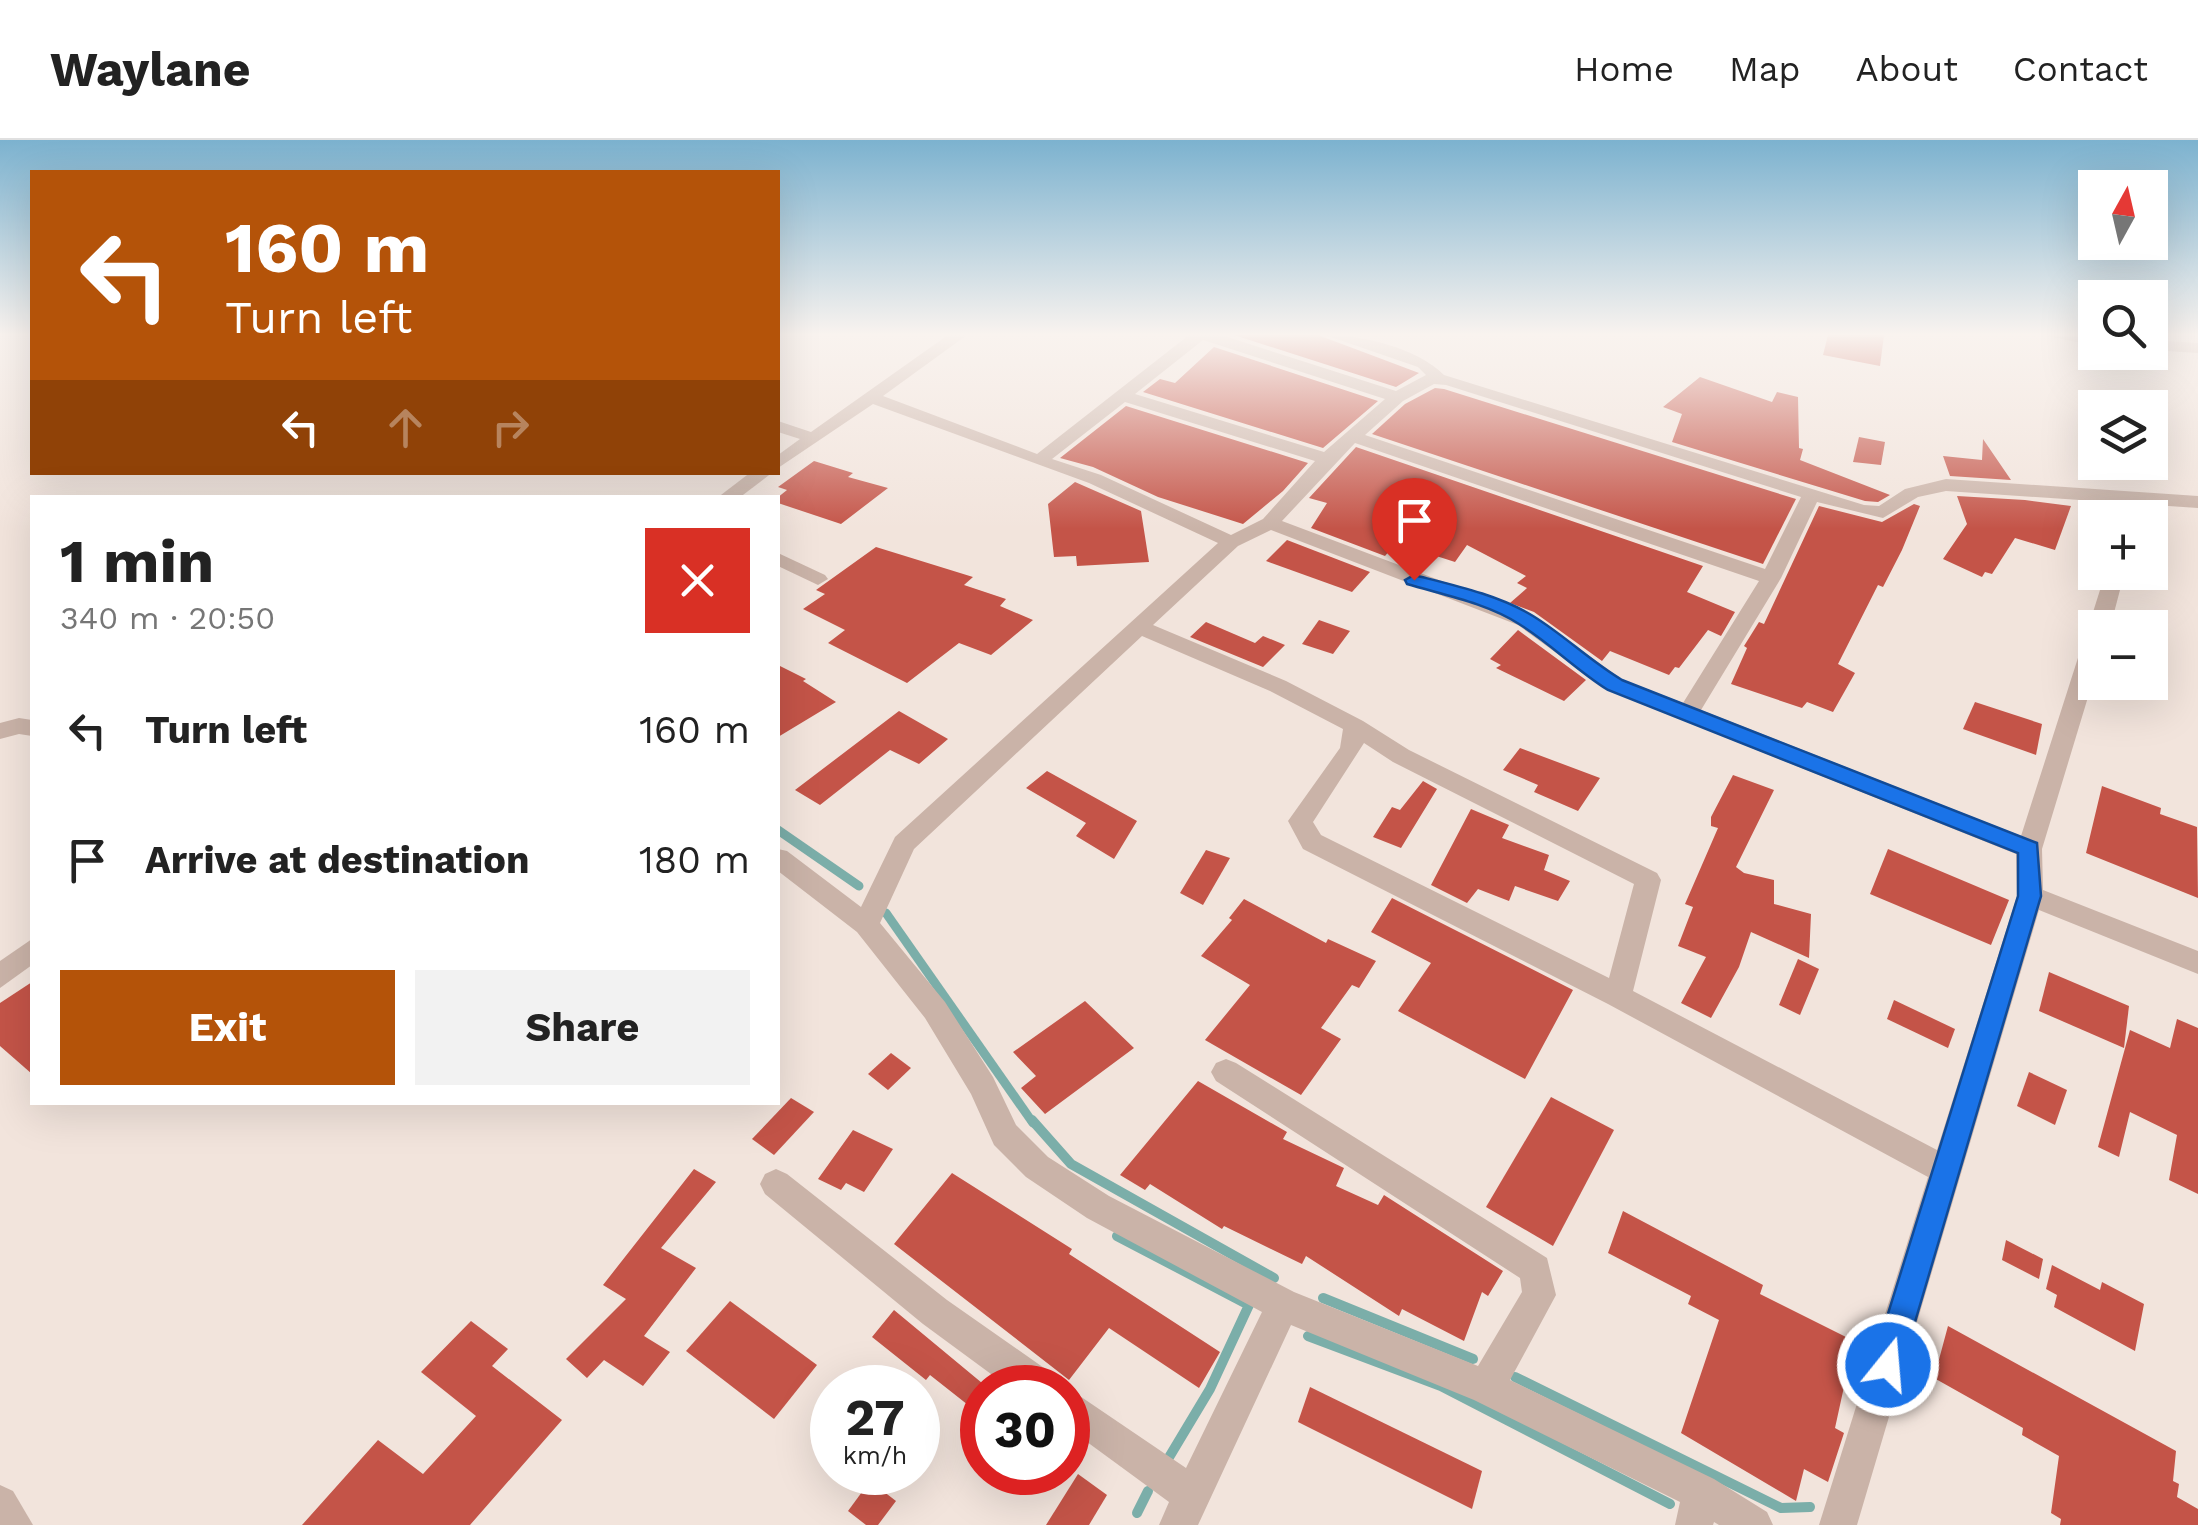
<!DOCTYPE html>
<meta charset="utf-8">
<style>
:root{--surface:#fff;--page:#f2f2f2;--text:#222;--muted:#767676;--line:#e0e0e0;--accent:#b45309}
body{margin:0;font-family:"Work Sans",sans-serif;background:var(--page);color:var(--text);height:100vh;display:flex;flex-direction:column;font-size:38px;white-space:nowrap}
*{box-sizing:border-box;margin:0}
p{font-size:32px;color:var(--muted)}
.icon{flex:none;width:55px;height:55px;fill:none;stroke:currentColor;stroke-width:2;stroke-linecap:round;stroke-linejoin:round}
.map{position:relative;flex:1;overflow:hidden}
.sheet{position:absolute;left:30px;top:355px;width:750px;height:610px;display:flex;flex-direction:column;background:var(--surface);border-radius:0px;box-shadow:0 10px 40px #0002}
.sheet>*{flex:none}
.banner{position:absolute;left:30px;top:30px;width:750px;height:305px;border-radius:0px;box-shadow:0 10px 40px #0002;background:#b45309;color:#fff;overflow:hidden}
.needle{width:65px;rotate:8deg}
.tools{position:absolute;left:2078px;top:30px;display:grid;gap:20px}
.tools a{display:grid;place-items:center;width:90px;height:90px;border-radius:0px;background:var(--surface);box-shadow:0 10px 40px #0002;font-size:50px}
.speed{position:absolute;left:810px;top:1225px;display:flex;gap:20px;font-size:50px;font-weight:700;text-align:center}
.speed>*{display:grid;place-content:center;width:130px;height:130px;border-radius:50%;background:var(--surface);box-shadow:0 10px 40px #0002;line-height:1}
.speed small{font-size:25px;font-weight:400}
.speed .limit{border:15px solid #d22;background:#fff;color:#111}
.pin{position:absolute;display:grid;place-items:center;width:85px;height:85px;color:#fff;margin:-102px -42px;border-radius:50% 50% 50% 0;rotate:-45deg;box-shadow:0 0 10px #0007}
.pin .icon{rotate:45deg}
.me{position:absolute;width:110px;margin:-55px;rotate:17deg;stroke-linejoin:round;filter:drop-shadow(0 0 8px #0008)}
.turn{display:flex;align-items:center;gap:35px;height:210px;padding:0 30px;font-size:45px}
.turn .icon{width:130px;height:130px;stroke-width:2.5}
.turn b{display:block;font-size:70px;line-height:85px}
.lanes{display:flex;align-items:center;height:95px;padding:0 30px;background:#0003;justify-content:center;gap:50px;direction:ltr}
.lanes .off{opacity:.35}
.round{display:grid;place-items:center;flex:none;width:105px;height:105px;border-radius:0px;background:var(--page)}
.summary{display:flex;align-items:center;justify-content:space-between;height:170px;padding:0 30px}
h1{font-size:60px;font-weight:700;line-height:75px}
.primary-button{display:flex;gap:20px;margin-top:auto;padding:20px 30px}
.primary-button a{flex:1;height:115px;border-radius:0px;background:var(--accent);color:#fff;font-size:40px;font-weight:700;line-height:115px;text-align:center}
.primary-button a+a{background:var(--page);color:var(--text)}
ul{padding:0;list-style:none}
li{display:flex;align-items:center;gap:30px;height:130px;padding:0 30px}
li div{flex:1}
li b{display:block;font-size:38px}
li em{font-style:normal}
header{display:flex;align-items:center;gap:60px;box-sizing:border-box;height:140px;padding:0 50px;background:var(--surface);border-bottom:2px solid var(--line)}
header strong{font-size:48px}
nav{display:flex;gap:55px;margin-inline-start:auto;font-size:35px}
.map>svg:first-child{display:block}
</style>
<header>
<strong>Waylane</strong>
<nav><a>Home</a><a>Map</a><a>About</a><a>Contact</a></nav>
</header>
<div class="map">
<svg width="2198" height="1385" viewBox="0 0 2198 1385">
<rect width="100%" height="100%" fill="#f2e4dc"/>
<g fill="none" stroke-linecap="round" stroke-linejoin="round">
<!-- stream-far1 -->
<g stroke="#7baea9" stroke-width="9">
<path d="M778,690l81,56"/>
<path d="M886,773l147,210"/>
</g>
<!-- stream -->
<g stroke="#7baea9" stroke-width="10">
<path d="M1032,980l39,44 203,114"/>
<path d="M1117,1096l132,69 -39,84 -42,70"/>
<path d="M1323,1158l150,61"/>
<path d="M1308,1196l133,50 229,118"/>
<path d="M1515,1237l266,131 29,-1"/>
<path d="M1137,1373l11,-22"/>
</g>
</g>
<!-- building -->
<g fill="#c45448">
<path d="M1234,195h84l101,38 -23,14z"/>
<path d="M1828,195h56l-4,31 -57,-11z"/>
<path d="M1214,207l164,54 -55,47 -180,-56 17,-13 15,4z"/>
<path d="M1700,237l72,25 5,-10 21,5 1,51 4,1 -3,11 90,35 -12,7 -13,-1 -193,-59 10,-28 -19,-7z"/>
<path d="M1435,248l9,1 352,110 -33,65 -391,-130 33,-30z"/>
<path d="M1126,266l182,57 -25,28 -40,33 -85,-27 -65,-30 -33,-9z"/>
<path d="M1859,297l26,5 -4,23 -28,-3z"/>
<path d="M1983,299l28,41 -61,-4 -7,-20 39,4z"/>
<path d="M1356,307l347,119 -16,26 48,20 -14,24 -13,-6 -29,38 -4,-1 -6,8 -59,-24 -8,10 -68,-49 -24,-9 17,-15 -10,-5 9,-7 -59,-31 -12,17 -59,-19 -11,13 -74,-28 16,-25 -18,-5z"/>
<path d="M814,321l39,12 -5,4 40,11 -47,36 -63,-21 -1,-5 10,-8 -9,-3z"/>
<path d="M1075,342l66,29 8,51 -72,4 -1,-10 -22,1 -6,-53z"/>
<path d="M1957,356l68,4 46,6 -16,44 -40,-12 -23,36 -7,-2 -3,5 -39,-18 24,-35z"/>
<path d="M1914,364l6,2 -18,44 -19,37 -5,-2 -40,79 17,9 -22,39 -26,-10 -5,6 -71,-24 16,-36 -3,-2 15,-24 5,2 55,-118 63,16z"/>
<path d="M1287,400l83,32 -18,20 -86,-31z"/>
<path d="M876,407l97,30 -9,8 42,14 -6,7 33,14 -42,35 -32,-12 -52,40 -79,-40 17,-13 -42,-21 22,-15 -9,-4z"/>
<path d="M1319,480l31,11 -17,23 -31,-10z"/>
<path d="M1206,482l49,21 8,-7 22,9 -22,22 -73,-30z"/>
<path d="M1518,490l68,50 -22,21 -68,-33 5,-3 -11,-6z"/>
<path d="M778,525l28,14 -3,2 33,21 -58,35z"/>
<path d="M1975,562l67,22 -6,31 -73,-26z"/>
<path d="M899,571l49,28 -29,25 -29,-14 -70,55 -25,-15z"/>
<path d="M1520,608l80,30 -22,33 -44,-19 4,-7 -35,-15z"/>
<path d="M1047,631l90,50 -23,38 -38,-23 10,-13 -60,-35z"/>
<path d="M1733,635l41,15 -38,77 8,6 30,7v24l37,10 -2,44 -58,-26 -12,35 -28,51 -30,-15 25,-46 -28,-11 15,-39 -8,-3 33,-76 -7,-2v-9z"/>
<path d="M1423,641l14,8 -36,59 -28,-11 19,-30 8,3z"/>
<path d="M2102,646l59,22 -1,6 37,13 1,71 -112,-45z"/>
<path d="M1471,669l38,16 -7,13 47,17 -5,15 26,11 -12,20 -43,-15 -6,15 -31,-12 -11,14 -36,-18z"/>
<path d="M1888,709l121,51 -18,45 -121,-51z"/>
<path d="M1206,710l24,8 -27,47 -23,-12z"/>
<path d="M1392,758l181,92 -48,89 -127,-68 33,-48 -60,-31z"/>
<path d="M1244,759l82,44 2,-4 48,22 -17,27 -7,-3 -31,43 20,11 -40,56 -96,-55 45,-55 -49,-29 31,-36 -3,-2z"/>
<path d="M1798,819l21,10 -19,46 -21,-10z"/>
<path d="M2049,832l80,34 -5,42 -85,-37z"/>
<path d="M32,842v92l-32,-28v-43z"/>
<path d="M1894,860l61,29 -7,19 -61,-29z"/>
<path d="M1085,861l49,47 -89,66 -24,-26 15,-12 -23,-24z"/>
<path d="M2177,879l21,9v166l-29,-14 8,-45 -47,-23 -11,45 -21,-10 32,-117 40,18z"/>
<path d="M891,913l20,15 -23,22 -20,-16z"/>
<path d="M2029,932l38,18 -12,35 -38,-19z"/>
<path d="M1198,941l89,51 -4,7 61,29 -8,18 42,19 6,-10 119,76 -15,25 -6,-4 -18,49 -62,-32 -3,7 -93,-60 -4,8 -78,-38 -2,3 -72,-45 -5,6 -25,-15z"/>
<path d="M1551,957l63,33 -61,116 -67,-39z"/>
<path d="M791,958l23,14 -40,43 -22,-16z"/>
<path d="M853,990l40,19 -29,43 -18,-9 -5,7 -23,-11z"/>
<path d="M694,1029l22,13 -55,66 35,20 -52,68 26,16 -27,34 -39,-26 -17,18 -21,-19 60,-60 -23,-14z"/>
<path d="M952,1033l120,76 -3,5 151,98 -21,36 -90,-60 -40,52 -175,-136z"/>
<path d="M1623,1071l140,74 -3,9 94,47 -19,87 9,5 -16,49 -24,-13 -8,32 -115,-68 38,-113 -31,-16 3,-8 -83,-43z"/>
<path d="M2006,1100l37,19 -4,20 -37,-19z"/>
<path d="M2052,1125l48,25 2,-8 42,22 -9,47 -81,-44 3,-12 -11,-6z"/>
<path d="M730,1161l87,64 -43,54 -88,-68z"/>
<path d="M894,1170l88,73v33l-52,-41 -4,5 -54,-43z"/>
<path d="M471,1181l37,28 -16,17 70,54 -92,105h-168l76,-85 45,34 53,-58 -55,-44z"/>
<path d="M1948,1186l228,125 -3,30 6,3 -2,13 21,12v16h-138l1,-6 -10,-6 8,-57 -37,-21 1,-7 -89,-50z"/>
<path d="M1310,1247l172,84 -10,38 -174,-87z"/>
<path d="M1078,1334l29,21 -18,30h-43z"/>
<path d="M870,1341l26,20 -18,24h-12l-18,-14z"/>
</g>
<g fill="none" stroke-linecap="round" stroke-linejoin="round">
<!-- minor -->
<g fill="#cab3a8" fill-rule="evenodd">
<path d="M948,195h19l-84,61 154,58 152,-119h32l175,56 30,-16 -8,-8 -93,-32c38,0 92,13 119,40l420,130 15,1 26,-17 41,-10 252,17v12l-252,-17 -28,6 -35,21 -66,-16 -36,76 -80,132 320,126 63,-197 9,-6 -5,-5 12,-38 10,-6 7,2 3,4 -10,38h-15v46l-53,175 1,41 155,61v23l-159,-64 -182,615h-38l109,-348 -320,-173 -305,-155 -15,-28 52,-73 3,-19 -73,-38 -128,-55 -228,213 -34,74 65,79 48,75 23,48 32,32 61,39 185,96 184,74 44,-74 -2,-14 -304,-197 -5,-9 5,-9 10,-4 10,4 311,195 9,37 -46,85 204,99 53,33 6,13h-54l-5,-3 -1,3h-38l5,-23 -206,-102 -183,-75 -93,200h-39l10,-23 -101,-74v-40l118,80 76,-156 -175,-94 -61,-41 -32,-32 -23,-51 -46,-76 -68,-86 -79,-61v-22l9,2 74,56 34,-70 323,-294 -129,-60 -216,-79 -95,64v-13l22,-16 -22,-7v-11l33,11zM1203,200l182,59 -61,53 -189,-58zM1434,244l12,1 355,112 -36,72 -400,-134 38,-34zM1125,262l190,59 -52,58 -32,16 -130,-60 -49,-16zM1355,303l404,138 -76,122 -60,-23 -91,-65 -250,-94zM1271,390l247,95 89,65 409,164 1,42 -80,254 -304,-159 28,-111 -4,-7 -248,-123 -46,-29 -77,-40 -133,-56 85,-79zM1364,603l29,19 241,122 -25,94 -288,-143 -8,-13z"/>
<path d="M2043,195l52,1v10z"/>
<path d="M2150,200l48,3v10l-48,-3z"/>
<path d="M751,332h22l-34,26h-22z"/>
<path d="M778,413l47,22 3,4 -10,6 -40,-19z"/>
<path d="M19,578l13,2v16l-13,-2 -19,5v-16z"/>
<path d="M32,799v26l-32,23v-27z"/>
<path d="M776,1029l11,5 160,126 107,75 5,13h-49l-87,-64 -158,-130 -5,-10 5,-10z"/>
<path d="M0,1345l13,6 20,34h-33z"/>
</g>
</g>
<!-- sky -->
<linearGradient id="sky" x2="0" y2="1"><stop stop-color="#7cb2cf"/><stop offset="0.5" stop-color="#f9f3ef"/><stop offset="1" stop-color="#f9f3ef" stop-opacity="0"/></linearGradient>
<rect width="2198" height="389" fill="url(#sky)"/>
<!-- route -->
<path fill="#1a73e8" stroke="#114b97" stroke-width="2.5" d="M1414,435c39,10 85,20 119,41 31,19 57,45 89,64l415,163 4,53 -142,480 -11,5 -12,-5 -4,-11 146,-469v-43l-410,-163c-32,-20 -58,-47 -89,-66 -33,-21 -75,-29 -112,-40l-2,-4z"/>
</svg>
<div class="tools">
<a><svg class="needle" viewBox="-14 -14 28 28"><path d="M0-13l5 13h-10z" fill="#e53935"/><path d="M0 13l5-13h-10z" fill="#767676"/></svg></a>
<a><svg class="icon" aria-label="search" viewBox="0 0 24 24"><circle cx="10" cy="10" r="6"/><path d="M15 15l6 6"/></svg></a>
<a><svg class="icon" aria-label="layers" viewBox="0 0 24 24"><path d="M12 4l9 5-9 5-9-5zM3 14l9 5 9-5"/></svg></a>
<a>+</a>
<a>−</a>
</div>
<div class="speed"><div>27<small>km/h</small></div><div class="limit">30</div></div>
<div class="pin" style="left:1414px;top:440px;background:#d93025"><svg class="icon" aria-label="arrive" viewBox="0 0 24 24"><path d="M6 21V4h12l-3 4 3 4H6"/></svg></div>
<svg class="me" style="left:1888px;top:1225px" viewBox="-20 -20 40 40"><circle r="17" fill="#1a73e8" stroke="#fff" stroke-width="3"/><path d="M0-11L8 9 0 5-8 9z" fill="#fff"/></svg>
<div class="banner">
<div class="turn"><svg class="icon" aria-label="left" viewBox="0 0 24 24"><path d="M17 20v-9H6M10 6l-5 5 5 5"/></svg><div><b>160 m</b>Turn left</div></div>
<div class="lanes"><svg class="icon" aria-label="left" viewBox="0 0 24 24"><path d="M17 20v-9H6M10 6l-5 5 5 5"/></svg><svg class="icon off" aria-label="ahead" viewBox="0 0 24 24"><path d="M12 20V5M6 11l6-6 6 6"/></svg><svg class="icon off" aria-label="right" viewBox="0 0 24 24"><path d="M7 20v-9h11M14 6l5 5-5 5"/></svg></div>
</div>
<section class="sheet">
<div class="summary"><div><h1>1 min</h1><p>340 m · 20:50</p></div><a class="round" style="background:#d93025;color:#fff"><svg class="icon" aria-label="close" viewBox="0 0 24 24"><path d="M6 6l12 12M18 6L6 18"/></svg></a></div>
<ul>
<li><svg class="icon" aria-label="left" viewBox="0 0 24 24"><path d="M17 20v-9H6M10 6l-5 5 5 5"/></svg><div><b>Turn left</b></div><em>160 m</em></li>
<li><svg class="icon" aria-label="arrive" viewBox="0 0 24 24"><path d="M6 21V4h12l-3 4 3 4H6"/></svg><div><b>Arrive at destination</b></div><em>180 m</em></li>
</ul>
<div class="primary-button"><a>Exit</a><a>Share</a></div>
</section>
</div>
